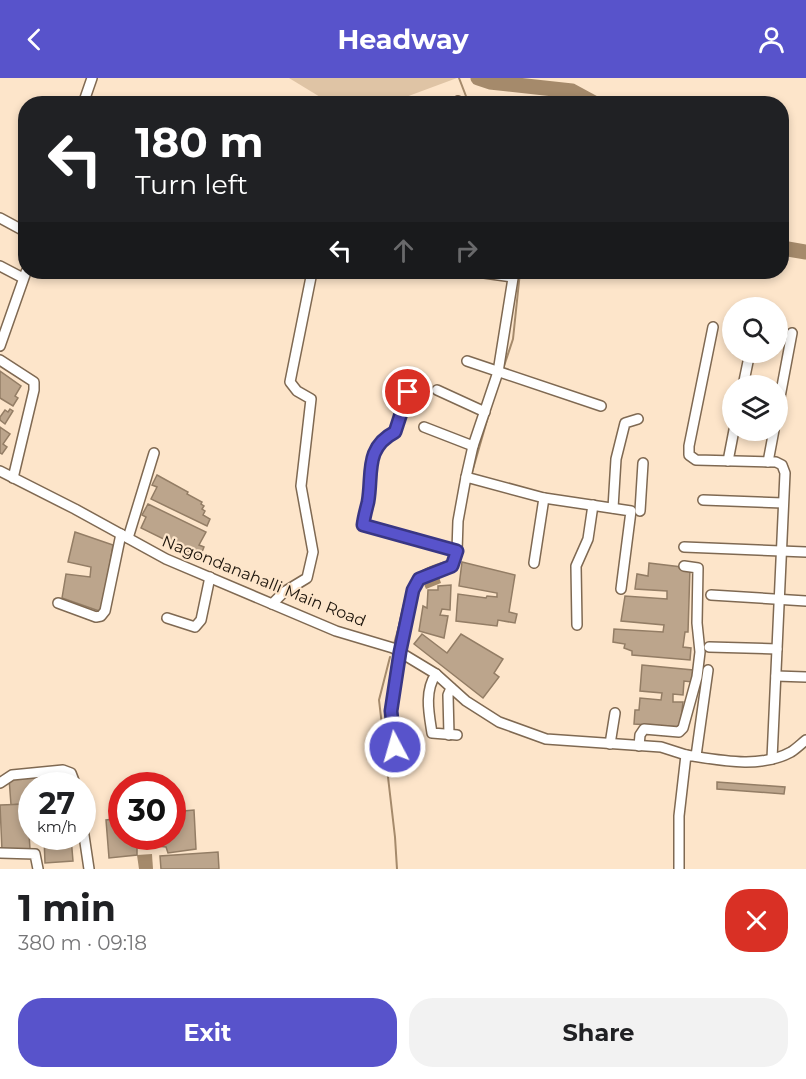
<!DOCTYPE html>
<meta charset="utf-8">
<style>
:root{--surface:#fff;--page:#f2f2f2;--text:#202124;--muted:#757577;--accent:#5853cb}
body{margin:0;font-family:Montserrat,sans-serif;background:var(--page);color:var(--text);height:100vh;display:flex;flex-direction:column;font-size:22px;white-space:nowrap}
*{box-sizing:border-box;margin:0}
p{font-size:20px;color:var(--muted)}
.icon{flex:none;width:33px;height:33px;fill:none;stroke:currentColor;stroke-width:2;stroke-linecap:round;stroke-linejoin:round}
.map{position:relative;height:791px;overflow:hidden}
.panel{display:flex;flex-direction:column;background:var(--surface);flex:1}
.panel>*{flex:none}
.banner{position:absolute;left:18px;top:18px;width:771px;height:183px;border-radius:24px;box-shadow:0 3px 9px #0003;background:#202124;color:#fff;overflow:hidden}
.tools{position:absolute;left:722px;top:219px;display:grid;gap:12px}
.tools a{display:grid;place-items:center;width:66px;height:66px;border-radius:50%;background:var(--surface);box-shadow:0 3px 9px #0003;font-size:30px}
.speed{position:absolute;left:18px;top:694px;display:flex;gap:12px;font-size:30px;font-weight:700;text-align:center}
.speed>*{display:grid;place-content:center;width:78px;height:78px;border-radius:50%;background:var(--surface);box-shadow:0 3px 9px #0003;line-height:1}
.speed small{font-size:15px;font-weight:400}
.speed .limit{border:9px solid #d22;background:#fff;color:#111}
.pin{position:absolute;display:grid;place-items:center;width:51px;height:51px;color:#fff;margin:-26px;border:3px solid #fff;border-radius:50%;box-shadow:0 2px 6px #0007}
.me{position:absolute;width:66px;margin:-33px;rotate:354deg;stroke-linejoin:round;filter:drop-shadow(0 0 4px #0008)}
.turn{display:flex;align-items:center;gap:21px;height:126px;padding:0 18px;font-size:27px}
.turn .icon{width:78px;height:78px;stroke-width:2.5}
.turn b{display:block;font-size:42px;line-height:51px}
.lanes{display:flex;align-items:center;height:57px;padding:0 18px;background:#0003;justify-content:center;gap:30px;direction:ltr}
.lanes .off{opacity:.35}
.round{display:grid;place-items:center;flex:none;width:63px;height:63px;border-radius:24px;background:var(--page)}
.overview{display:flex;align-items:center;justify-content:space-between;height:102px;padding:0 18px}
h1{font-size:36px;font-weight:700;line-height:45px}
.primary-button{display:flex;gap:12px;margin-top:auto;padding:12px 18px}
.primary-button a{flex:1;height:69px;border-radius:24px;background:var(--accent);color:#fff;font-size:24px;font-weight:700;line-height:69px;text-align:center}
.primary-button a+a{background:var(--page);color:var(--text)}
header{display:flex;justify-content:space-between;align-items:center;height:78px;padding:0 18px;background:var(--accent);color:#fff;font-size:27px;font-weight:700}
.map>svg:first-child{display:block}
</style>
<header><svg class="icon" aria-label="back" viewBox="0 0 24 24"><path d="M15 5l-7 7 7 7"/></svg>Headway<svg class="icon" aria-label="person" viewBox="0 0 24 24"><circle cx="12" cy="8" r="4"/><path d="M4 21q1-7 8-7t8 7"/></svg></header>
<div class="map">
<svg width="806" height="791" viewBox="0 0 806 791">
<rect width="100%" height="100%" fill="#fde5ca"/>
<!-- green -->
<path fill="#dfc4a5" d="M289,0h168l-70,26 -57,-1z"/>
<!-- water -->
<g fill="#a58a6b">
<path d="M438,496l3,9 -15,6 -4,-9z"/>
<path d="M152,776l1,15h-14l-2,-14z"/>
</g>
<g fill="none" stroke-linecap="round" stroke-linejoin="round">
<!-- stream -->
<g stroke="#a58a6b" stroke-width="2">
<path d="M459,0l10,26"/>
<path d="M503,291l10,-30 7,-67"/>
<path d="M471,398l21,-73"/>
<path d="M409,511c6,-20 24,-23 42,-29"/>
<path d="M394,566l8,-29"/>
<path d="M390,579l-11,43 16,137 2,32"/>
</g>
<!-- river -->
<g stroke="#a58a6b" stroke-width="15">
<path d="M478,0l12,4 82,9 24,13"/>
<path d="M782,170l24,4"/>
</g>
</g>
<!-- building -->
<g fill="#bca58c" stroke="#937d65" stroke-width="1.5">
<path d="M0,293l21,15 -6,10 3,2 -5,8 -13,-8z"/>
<path d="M10,331l3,2 -8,13 -5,-4v-3l5,-7 3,2z"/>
<path d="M0,349l10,7 -7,10 4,3 -5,7 -2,-1z"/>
<path d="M157,397l31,17 -1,2 15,8 -1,2 3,2 -2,3 3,2 -2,4 7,4 -3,7 -56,-27 6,-12 -5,-2z"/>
<path d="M148,426l58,28 -7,13 5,2 -4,10 -59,-29 5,-11 -4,-2z"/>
<path d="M75,454l38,13 -11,67 -40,-14 4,-24 24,3 1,-10 -23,-5z"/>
<path d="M462,484l53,13 -6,37 8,2 -2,9 -17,-3 -1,6 -41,-5 2,-27 28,4 1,-2 10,1v-4l-38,-7z"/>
<path d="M649,485l41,5 -2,64h-3l-2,15 8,1 -1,12 -58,-5v-4l-8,-3 1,-4 -12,-2 1,-13 49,3 1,-7 -43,-4 4,-25 42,3v-8l-32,-2 2,-15 11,2z"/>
<path d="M451,507l-1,25 -8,-1 -2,6 8,1 -4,22 -25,-7 4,-25 4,2 1,-18h10v-4z"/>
<path d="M422,556l25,19 14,-19 42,25 -9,14 5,4 -16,21 -69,-54z"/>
<path d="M642,587l51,5 -1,12 -8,-1 -1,14 -10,-1v8h10l-3,25 -46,-3 1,-14h4l1,-12 21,2 1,-7 -22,-2z"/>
<path d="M67,696l1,12h-36v17l-21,2 -2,-27z"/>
<path d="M717,704l68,5 -1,7 -67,-5z"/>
<path d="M27,726l3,45 -28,2 -2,-46z"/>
<path d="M194,732l2,39 -28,4 -2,-6 -9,-1 -1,-9h16v-25z"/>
<path d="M122,740v19h25l2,10h-12v8l-28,3 -3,-38z"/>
<path d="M44,759h27l2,24 -28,2z"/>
<path d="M218,774l1,17h-58l-1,-13z"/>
</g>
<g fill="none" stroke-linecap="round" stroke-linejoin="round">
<!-- minor casing -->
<g stroke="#7f6952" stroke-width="12">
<g id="minor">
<path d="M458,23l1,3"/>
<path d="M83,26l9,-26"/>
<path d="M0,140l26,14"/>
<path d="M0,188l23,12"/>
<path d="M477,194l36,5"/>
<path d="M713,249l-24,119v9l7,5 80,2 6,3 3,8 -13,286"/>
<path d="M0,268l26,-74"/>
<path d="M0,282l34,22v8l-21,88"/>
<path d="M467,283l134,45"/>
<path d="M413,296l-18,58c-30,16 -22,42 -27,70 -2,8 -4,15 -5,23l94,26"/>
<path d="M743,308l7,-34"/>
<path d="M437,312l48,22"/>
<path d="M777,335l15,-80"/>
<path d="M424,349l49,19"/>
<path d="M728,383l6,-31"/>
<path d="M768,384l6,-32"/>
<path d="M0,393l75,38 91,50 170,72 57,17 43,26 30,27 33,21 47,17 115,8 25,8"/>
<path d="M466,399l7,-31 25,-74 16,-100"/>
<path d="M544,420l87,13 -10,78"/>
<path d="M703,422l80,3"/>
<path d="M613,430l3,-49 9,-36 13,-4"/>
<path d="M640,433l3,-48"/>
<path d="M128,460l26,-85"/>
<path d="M684,469l122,5"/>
<path d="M711,517l95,6"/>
<path d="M58,525l38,14 5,-1 4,-5 16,-77"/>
<path d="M272,526l12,-12 23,-14 6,-26 -12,-66 10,-87 -14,-8 -7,-9 22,-110"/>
<path d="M167,540l28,9 6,-7 9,-43"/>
<path d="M577,547l-1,-59 12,-27 5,-34"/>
<path d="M709,569l68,2"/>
<path d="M436,596c-12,17 -7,40 -4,59l25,2"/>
<path d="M776,598l30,1"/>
<path d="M449,657l-1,-40 3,-7"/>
<path d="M610,666l5,-31"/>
<path d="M639,668l1,-11 4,-6 35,3 4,-4 14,-51 3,-25 -3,-29 1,-55 -14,-2"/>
<path d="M395,669c-1,-12 -4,-26 -3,-38 1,-23 14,-112 26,-128 7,-9 23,-11 34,-15l5,-15 1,-30 8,-44 78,21 -10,65"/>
<path d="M696,678l12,-86"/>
<path d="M0,705l12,-8 51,-5 8,3 5,13"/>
<path d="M82,744l7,47"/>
<path d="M0,775l35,1 3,15"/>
<path d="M679,791v-53l7,-61c33,5 74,14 105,-3 5,-3 10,-8 15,-12"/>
</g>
</g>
<!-- minor -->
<use href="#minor" stroke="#fff" stroke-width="9"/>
</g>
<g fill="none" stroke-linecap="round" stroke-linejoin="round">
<!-- route casing -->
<g stroke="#393684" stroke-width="15">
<path id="route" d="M395,669l-4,-36 9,-59 13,-62 6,-11 33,-13 5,-15 -94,-26c1,-8 3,-15 5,-23 5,-28 -4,-54 27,-70l13,-40"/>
</g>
<!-- route -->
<use href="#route" stroke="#5853cb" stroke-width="10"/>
</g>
<g text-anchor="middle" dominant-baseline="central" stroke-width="4.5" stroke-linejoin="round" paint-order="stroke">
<!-- street labels -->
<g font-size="16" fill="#1b130a" stroke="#fde5ca">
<text transform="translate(264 503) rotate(22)">Nagondanahalli Main Road</text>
</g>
</g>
</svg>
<div class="tools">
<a><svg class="icon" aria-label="search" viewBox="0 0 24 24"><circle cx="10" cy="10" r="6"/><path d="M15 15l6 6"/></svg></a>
<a><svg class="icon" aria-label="layers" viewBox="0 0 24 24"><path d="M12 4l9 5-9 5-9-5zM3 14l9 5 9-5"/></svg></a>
</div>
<div class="speed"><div>27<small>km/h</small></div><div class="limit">30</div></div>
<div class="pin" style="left:408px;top:314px;background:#d93025"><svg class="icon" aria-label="arrive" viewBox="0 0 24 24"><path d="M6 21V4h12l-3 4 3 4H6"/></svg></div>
<svg class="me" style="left:395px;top:669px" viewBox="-20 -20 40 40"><circle r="17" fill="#5853cb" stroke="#fff" stroke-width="3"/><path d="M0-11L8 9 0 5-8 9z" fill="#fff"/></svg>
<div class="banner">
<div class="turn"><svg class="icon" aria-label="left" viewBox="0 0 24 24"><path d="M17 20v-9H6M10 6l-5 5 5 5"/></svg><div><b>180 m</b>Turn left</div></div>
<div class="lanes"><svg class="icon" aria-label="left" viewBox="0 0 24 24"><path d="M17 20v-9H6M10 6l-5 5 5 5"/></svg><svg class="icon off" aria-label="ahead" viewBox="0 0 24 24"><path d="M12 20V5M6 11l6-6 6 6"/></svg><svg class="icon off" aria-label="right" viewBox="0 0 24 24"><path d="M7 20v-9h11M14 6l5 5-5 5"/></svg></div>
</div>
</div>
<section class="panel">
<div class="overview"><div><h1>1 min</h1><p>380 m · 09:18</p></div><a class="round" style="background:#d93025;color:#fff"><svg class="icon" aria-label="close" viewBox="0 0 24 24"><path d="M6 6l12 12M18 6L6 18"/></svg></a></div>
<div class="primary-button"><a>Exit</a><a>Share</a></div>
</section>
